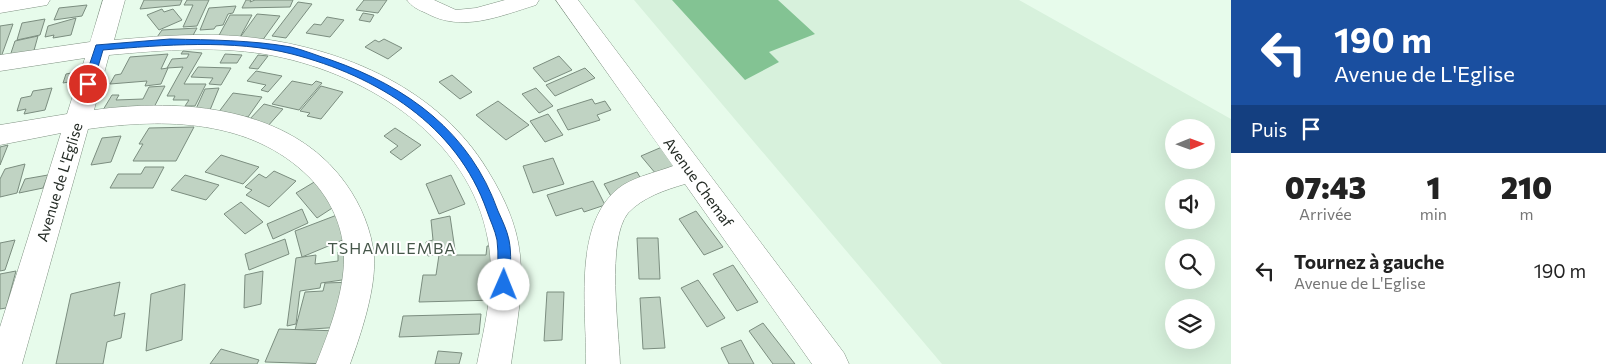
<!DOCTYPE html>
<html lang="fr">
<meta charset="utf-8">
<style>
:root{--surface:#fff;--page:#f2f2f2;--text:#222;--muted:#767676}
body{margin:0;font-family:Commissioner,sans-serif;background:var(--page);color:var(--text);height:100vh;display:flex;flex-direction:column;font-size:19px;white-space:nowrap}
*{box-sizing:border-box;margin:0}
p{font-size:16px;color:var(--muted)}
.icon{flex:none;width:28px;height:28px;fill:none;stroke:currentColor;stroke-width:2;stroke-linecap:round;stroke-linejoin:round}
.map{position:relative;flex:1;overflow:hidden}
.details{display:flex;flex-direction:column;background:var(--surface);width:375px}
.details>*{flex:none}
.guide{background:#1a4fa0;color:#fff;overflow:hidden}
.needle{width:32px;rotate:89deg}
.tools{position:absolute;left:1165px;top:119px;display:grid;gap:10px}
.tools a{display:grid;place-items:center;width:50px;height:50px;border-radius:50%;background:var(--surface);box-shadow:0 5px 20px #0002;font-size:25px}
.pin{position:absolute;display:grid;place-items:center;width:42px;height:42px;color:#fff;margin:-21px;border:2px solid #fff;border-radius:50%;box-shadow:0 1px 5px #0007}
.me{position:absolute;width:55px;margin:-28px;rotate:1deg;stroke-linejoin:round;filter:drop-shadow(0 0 4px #0008)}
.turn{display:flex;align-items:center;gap:18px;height:105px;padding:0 20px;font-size:22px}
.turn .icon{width:65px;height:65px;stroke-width:2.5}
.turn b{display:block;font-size:35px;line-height:42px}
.then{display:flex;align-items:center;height:48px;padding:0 20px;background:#0003;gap:10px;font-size:19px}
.eta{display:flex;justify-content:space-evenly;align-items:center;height:85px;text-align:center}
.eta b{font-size:30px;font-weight:800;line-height:35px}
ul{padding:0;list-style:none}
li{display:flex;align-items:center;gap:15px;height:65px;padding:0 20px}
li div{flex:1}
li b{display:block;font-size:19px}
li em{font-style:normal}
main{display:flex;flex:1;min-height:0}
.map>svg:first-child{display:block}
</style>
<main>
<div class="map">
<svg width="1231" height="364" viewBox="0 0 1231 364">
<rect width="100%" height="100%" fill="#e7fbeb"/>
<!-- built -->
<path fill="#d7f1dc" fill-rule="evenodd" d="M634,0h385l212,119v245h-289zM1174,128h32v32h-32zM1174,188h32v32h-32zM1174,248h32v32h-32zM1174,308h32v32h-32z"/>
<!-- water -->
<path fill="#83c393" d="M672,0h106l37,34 -46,18 10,10 -34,18z"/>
<!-- building -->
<g fill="#c0d3c3" stroke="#7b8d7f">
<path d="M144,0h38l-2,5 -40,4z"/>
<path d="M187,0h22l-12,26 -14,1 10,-22h-9z"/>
<path d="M246,0h5l-1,2 5,-2h38l-3,7 -48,1z"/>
<path d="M364,0h23l-9,13 -22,-3z"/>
<path d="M298,2l14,2 -26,34 -14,-2z"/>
<path d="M87,5l-5,11 -28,4 5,-12z"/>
<path d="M236,6l-3,7 -5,1 -5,11 -7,1 -2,3 -14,1 9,-22z"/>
<path d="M162,9l2,3 9,-3 9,11 -23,10 -12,-15z"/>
<path d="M363,13l11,2 -4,7 -11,-2z"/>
<path d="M257,14l23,2 -18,25 -23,-2z"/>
<path d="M230,15h22l-13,24h-22z"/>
<path d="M327,17l17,3 -14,17 -24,-4 8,-9 7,1z"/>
<path d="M76,18l-5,17 -18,3 1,-3 -9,2 3,-11z"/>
<path d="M45,19l-5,16 -23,5 5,-17z"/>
<path d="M13,24l-13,36v-34z"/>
<path d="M197,28l-6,11 -36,1 7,-10z"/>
<path d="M38,36l-5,18 -24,5 6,-18z"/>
<path d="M384,39l18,9 -14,11 -23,-12 10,-7 4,2z"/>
<path d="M183,51l19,2 -18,31h22l-11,22h-10l4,-6h-16l2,-4h-8l16,-29 -16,1 5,-9 15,-1 2,-4h-8z"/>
<path d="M168,54l-7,15 7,-1 -7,16 -16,2 2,-5 -37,3 5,-9 6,-1 9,-17z"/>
<path d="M225,54l17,1 -5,8h-17z"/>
<path d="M258,55l10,1 -10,13 -9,-1z"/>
<path d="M559,56l13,14 -27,12 -12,-14z"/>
<path d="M198,67l33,1 -10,17 -12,-1 4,-6 -22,-1z"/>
<path d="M585,68l10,10 -40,18 -9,-11z"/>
<path d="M256,71l26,5 -14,16 -7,-2 5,-5 -19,-4z"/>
<path d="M76,72l-2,9 -11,2 3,-9z"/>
<path d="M452,75l20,17 -12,7 -21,-17z"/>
<path d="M292,81l20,4 4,-4 6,2 -23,27 -27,-6z"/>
<path d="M165,86l-14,27 -51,2 12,-20h7l-3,5 27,-1 6,-12z"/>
<path d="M321,86l22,6 -22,27 -14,-3 3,-3 -10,-2z"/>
<path d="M52,88l-7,22 -21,4 2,-5 -9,2 4,-13 10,-2 2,-5z"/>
<path d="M219,88l-9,22 -15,1 10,-22z"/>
<path d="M536,88l17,18 -14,7 -17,-19z"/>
<path d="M233,93l29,4 -14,20 -30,-4z"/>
<path d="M592,99l3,5 10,-3 6,9 -14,5 3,5 -32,10 -11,-20z"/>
<path d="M498,101l31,24 -23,15 -30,-25z"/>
<path d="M264,104l19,5 -16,18 -19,-6z"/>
<path d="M548,114l15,21 -18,7 -15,-21z"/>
<path d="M194,127l-18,34h-43l10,-17h-4l10,-16z"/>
<path d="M395,128l26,17 -20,15 -11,-8 8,-6 -14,-10z"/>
<path d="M121,136l-10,26 -20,3 11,-27z"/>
<path d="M8,145l-8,20v-18z"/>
<path d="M662,147l20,24 -21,9 -20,-24z"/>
<path d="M221,155l38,12 -16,17 -38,-12z"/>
<path d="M553,158l11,26 -31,9 -10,-27z"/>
<path d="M25,164l-8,29 -17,4v-18l5,-10z"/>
<path d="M145,167h19l-11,21h-43l8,-14h23z"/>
<path d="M274,171l22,10 -27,26 -23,-12 6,-5 -7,-3 14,-13 7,4z"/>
<path d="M637,172l8,14 -33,12 -8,-14z"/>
<path d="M48,175l-5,13 -24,5 6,-14z"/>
<path d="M185,175l34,10 -13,15 -35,-10z"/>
<path d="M451,175l14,29 -26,10 -13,-30z"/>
<path d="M321,178l22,23 -26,17 -21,-25z"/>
<path d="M593,181l12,24 -21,7 -2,-4 -26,8 -9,-21z"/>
<path d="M241,202l22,20 -18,12 -21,-20z"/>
<path d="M302,209l6,14 -35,16 -6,-15z"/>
<path d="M696,211l27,36 -19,8 -25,-36z"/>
<path d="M337,215l8,24 -43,18 -7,-26z"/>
<path d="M450,216l5,34 -27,6 -2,-14 7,-2 -2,-20z"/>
<path d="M637,238h21l2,41h-21z"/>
<path d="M285,239l4,15 -40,16 -4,-16z"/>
<path d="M15,240l-10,30 -5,1v-28z"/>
<path d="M487,246h13l-3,54 -78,2 4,-27h13l3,-20h47z"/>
<path d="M352,250l-3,29 -28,4 -1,5 -20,3 -4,33 -9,2 9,-68 20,-3 -1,9 23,-3v-9z"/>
<path d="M733,265l25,37 -21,9 -24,-37z"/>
<path d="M16,271l-10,37 -6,1v-35z"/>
<path d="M263,271l-2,33 -17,4 1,-33z"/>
<path d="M698,280l27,38 -18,9 -26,-39z"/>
<path d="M120,282l-6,34 11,-3 -4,25 -14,4 -4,22h-47l15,-70z"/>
<path d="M354,282l-11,45 -48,3 10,-38 18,-1 2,-8z"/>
<path d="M185,284l-3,56 -36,11 5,-57z"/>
<path d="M547,292h17l-2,48 -18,1z"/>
<path d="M660,297l5,51 -22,1 -3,-51z"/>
<path d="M481,314l-2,20 -80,3 4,-21z"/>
<path d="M763,323l32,41h-22l-24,-33z"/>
<path d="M279,329l60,2 -8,33 -66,-2z"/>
<path d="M741,340l13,24h-25l-8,-16z"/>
<path d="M221,349l38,11 -2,4h-47z"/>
<path d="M438,351l24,2 -3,11h-24z"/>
</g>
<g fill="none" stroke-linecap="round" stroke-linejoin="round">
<!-- minor casing -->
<g stroke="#809283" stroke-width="1">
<g id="minor">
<path d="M0,0h50l-3,5 -47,8z"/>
<path d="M103,0h22l-11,40c35,-3 70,-6 105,-5 102,4 215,45 269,136 16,26 29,54 32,84 4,36 -4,73 -9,109h-34c8,-40 19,-83 11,-124 -18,-102 -119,-165 -213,-184 -54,-11 -111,-6 -166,-1l-15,55c87,-12 197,-4 252,74 15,21 26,47 28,73 2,32 -13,77 -24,107h-34c13,-32 28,-71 28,-106 0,-31 -14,-60 -35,-81 -58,-58 -144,-59 -221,-48l-66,235h-22v-37l61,-194 -61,12v-20l67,-11 18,-56 -85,13v-16l90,-13z"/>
<path d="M407,0h27l22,10 20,-2 29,-8h34l-3,5c-36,11 -74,28 -110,8 -7,-3 -14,-6 -19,-13z"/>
<path d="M556,0h22l266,353 5,11h-37l-127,-180c-20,6 -42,13 -57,29 -22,27 -9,116 -8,151h-34c1,-54 -15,-144 37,-179 15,-9 34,-13 50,-19z"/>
</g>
</g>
<!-- minor -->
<use href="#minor" fill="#fff" fill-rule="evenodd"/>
</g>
<!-- route -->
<path fill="#1a73e8" stroke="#114b97" d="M170,39c41,1 81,1 121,8 13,3 27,9 40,13 77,27 139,72 167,151 4,9 9,19 11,29 3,14 1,31 1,45l-1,4h-10l-1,-4c-1,-14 1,-31 -1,-45 -2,-10 -7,-20 -10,-29 -30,-86 -110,-135 -195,-157 -58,-15 -130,-9 -189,-4l-10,34 -5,3 -5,-3 13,-39z"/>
<g text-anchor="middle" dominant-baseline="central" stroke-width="4" stroke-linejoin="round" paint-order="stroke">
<!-- street labels -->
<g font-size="15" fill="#232a24" stroke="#fff">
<text transform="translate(59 182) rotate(-73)">Avenue de L'Eglise</text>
<text transform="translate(699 182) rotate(54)">Avenue Chemaf</text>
</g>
<!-- neighbourhood labels -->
<g font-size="16" letter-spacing="1" fill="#46574a" stroke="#fff">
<text x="392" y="247">TSHAMILEMBA</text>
</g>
</g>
</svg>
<div class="tools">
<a><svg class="needle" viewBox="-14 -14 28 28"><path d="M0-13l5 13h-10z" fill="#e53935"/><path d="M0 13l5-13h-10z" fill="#767676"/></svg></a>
<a><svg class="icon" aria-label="sound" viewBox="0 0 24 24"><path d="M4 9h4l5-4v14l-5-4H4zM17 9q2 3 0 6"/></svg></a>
<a><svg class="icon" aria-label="search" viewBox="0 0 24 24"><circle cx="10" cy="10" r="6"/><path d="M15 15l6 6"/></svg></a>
<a><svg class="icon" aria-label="layers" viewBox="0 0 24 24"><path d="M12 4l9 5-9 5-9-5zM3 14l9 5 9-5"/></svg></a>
</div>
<div class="pin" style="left:88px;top:84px;background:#d93025"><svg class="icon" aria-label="arrive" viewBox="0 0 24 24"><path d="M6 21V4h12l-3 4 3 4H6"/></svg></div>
<svg class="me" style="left:504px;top:285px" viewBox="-20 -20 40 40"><circle r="19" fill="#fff"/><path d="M0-13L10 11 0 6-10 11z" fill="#1a73e8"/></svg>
</div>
<section class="details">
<div class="guide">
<div class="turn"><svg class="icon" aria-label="left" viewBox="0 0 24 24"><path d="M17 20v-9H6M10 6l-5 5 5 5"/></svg><div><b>190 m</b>Avenue de L'Eglise</div></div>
<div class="then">Puis<svg class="icon" aria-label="arrive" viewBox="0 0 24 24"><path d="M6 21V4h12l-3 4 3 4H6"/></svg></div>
</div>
<div class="eta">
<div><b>07:43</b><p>Arrivée</p></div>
<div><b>1</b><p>min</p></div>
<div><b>210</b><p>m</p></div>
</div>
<ul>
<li><svg class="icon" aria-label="left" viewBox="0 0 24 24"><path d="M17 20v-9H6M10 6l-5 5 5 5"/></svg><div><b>Tournez à gauche</b><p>Avenue de L'Eglise</p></div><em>190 m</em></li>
</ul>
</section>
</main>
